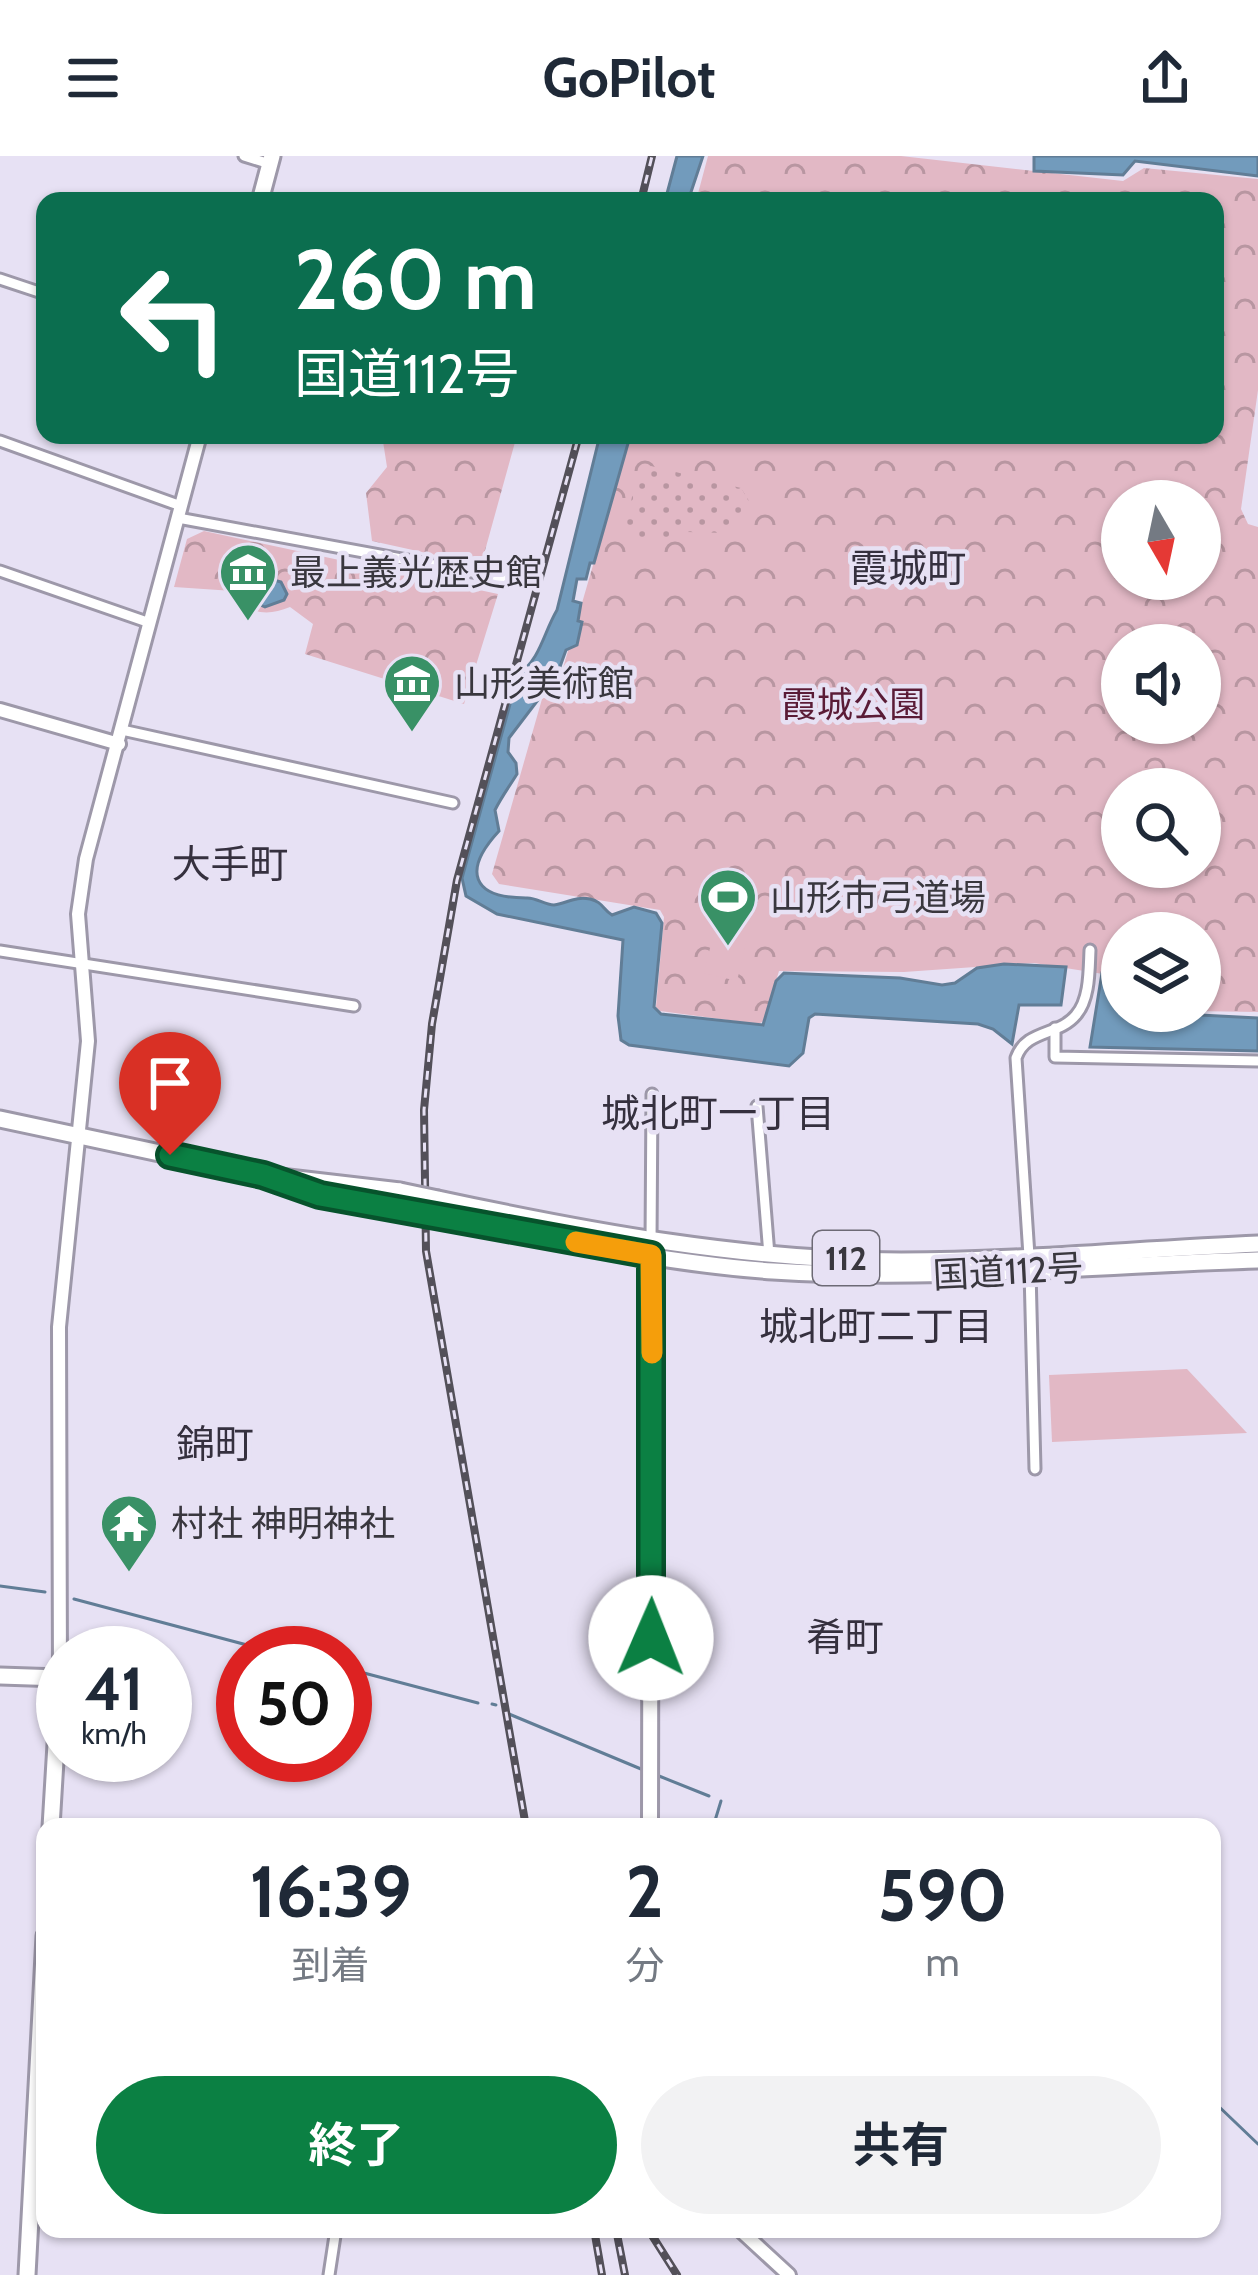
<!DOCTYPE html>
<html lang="ja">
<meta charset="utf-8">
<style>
:root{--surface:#fff;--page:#f2f2f3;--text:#1f2937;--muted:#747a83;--accent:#0b8043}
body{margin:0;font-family:Cabin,"Noto Sans JP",sans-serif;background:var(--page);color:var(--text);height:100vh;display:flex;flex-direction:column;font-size:45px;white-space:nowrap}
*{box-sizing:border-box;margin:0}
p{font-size:39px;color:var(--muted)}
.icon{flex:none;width:66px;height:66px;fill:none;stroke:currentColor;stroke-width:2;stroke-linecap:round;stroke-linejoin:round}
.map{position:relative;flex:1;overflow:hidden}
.sheet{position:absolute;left:36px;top:1662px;width:1185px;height:420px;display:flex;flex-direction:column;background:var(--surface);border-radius:24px;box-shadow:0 3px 9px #0004}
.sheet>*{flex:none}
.top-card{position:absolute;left:36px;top:36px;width:1188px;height:252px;border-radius:24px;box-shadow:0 3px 9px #0004;background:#0b6e4f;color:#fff;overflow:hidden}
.needle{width:78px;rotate:171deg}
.fabs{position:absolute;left:1101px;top:324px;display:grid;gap:24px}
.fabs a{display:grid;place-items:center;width:120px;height:120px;border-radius:50%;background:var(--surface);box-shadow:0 3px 9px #0004;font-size:60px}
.speed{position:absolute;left:36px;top:1470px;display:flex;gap:24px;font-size:60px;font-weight:700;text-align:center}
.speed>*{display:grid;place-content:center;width:156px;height:156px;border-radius:50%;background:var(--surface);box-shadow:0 3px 9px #0004;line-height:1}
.speed small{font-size:30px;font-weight:400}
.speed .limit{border:18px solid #d22;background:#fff;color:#111}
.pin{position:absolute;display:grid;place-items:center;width:102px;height:102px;color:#fff;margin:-123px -51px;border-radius:50% 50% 50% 0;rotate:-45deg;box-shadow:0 0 12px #0007}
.pin .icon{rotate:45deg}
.me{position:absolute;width:132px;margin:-66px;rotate:1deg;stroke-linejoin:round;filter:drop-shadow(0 0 9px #0008)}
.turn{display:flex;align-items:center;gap:42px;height:252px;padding:0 60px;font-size:54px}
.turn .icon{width:156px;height:156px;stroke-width:2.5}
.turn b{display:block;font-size:84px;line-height:102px}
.eta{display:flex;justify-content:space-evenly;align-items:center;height:204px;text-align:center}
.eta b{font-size:72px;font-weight:700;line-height:84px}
.button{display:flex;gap:24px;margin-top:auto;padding:24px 60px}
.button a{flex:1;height:138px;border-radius:72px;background:var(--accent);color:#fff;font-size:48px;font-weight:700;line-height:138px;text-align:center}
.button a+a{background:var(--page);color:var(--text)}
header{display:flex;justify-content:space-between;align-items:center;height:156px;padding:0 60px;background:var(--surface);font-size:54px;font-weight:700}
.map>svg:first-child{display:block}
</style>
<header><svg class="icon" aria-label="menu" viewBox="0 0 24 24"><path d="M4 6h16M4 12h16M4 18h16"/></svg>GoPilot<svg class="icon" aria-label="share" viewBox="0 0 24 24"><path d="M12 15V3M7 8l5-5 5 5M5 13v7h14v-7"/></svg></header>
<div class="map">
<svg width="1258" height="2119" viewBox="0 0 1258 2119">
<defs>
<pattern id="park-crowns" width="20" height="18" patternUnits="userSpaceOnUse" patternTransform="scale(3)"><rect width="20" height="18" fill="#e2b8c5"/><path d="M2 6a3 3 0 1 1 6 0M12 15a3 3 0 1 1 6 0" fill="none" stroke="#b896a1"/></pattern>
<pattern id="garden-dots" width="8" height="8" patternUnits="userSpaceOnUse" patternTransform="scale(3)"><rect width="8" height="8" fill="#e2b8c5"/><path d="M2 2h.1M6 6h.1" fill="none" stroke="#b896a1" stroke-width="1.8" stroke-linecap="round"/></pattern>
</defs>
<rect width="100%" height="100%" fill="#e7e1f4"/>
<!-- park -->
<g fill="url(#park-crowns)" fill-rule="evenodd">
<path d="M708,0h193l222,25 21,-13 114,11v211l-17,119 7,15 10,3v485l-66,-1h8v-78h-78v44l-88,-14 -130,9 -125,-1 -15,50 -6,3 -98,-13 -4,-4 8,-90 -4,-7 -161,-26 -7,-10 50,-175 19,-24 70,-240h584v-234h-519zM1122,345h78v78h-78zM1122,489h78v78h-78zM1122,633h78v78h-78z"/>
<path d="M382,279h135l-36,130 -109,-24 -6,-48 21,-26z"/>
<path d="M204,375l294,63 -34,110 -159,-50 8,-30 -23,-17c-24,10 -43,7 -57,-16l-59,-4 13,-48z"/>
</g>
<!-- garden -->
<path fill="url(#garden-dots)" d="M651,310l90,22 8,13 -9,26 -12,6 -42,-1 -27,11 -36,-5 14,-64z"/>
<!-- pitch -->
<g fill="#e2b8c5">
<path d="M718,759l33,8 -14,58 -33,-8z"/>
<path d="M1187,1213l60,64 -195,9 -3,-67z"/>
</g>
<!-- water -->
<g fill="#729bbc" stroke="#617d96" stroke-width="3">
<path d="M677,0h26l-15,45h-23z"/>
<path d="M1034,0h224v20l-123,-15 -12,14 -89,-4z"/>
<path d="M600,279h28l1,5 -35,123h-4l-4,16h-9l-4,22 8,2 -3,18 4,1 -5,23 -11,5 -9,25 -48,63 -1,14 8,11 1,11c-8,13 -15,22 -22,36l4,21c-37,40 -27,67 27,67 10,-1 18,7 28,7 14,-2 21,-9 36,-6 13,3 12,10 22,16l22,-8 22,6 6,10 -8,84 7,7 102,11 13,-44 8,-8 116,5 42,7 13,-2 22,-15 27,-4 62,3 -5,38h-42l-7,39 -19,-15 -15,-5 -163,-10 -6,4 -6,35 -14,13 -160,-21 -8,-5 -3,-24 5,-76 -126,-26 -31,-18 -4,-18 56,-203c23,-17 25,-41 39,-65z"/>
<path d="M260,420l21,6 6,12 -3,6 -19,7 -18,-8 -5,-11 3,-8z"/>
<path d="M1102,817l20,4v34l136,7v33l-168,-4z"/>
</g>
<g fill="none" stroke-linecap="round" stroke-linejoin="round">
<!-- stream -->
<g stroke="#617d96" stroke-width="3">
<path d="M0,1430l45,6"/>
<path d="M74,1443l203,54"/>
<path d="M345,1512l133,35"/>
<path d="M492,1548l4,1"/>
<path d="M509,1558l132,55"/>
<path d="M659,1620l50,20"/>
<path d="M713,1671l8,-26"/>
<path d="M1212,1944l46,44"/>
</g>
<!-- minor casing -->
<g stroke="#9d98a9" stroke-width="15">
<g id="minor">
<path d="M244,0l26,8"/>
<path d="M0,123l45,15"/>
<path d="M0,285l181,65"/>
<path d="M178,362l338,62"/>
<path d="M0,415l150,52"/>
<path d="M122,574l331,73"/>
<path d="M0,795l354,55"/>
<path d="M1055,872v29l203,4"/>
<path d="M757,950l12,149"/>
<path d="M651,1086l1,-148"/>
<path d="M1035,1313l-5,-198 -14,-213c10,-29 43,-22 60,-43 14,-16 13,-45 14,-65"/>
<path d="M329,2119l7,-46"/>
</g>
</g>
<!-- tertiary casing -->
<g stroke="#9d98a9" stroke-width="18">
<g id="tertiary">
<path d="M0,554l119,34"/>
<path d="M60,1522l-1,-351 29,-286 -10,-127 8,-55 114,-424"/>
<path d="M739,2073l50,46"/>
</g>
</g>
<!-- secondary casing -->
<g stroke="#9d98a9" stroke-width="20">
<path id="secondary" d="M650,1671l1,-577"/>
</g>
<!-- primary casing -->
<g stroke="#9d98a9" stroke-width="21">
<g id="primary">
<path d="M260,45l12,-45"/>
<path d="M0,1520l60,2 -9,149"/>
<path d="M27,2119l18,-339"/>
</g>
</g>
<!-- trunk casing -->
<g stroke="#9d98a9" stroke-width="21">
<g id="trunk">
<path d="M0,963l263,56 137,16"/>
<path d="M283,1026l37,13 80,14"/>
<path d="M438,1043c153,33 306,61 463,62 119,0 238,-12 357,-17"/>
<path d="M438,1061c110,21 223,46 335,54 162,10 323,-6 485,-11"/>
</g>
</g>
<!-- minor -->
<use href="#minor" stroke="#fff" stroke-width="9"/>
<!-- tertiary -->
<use href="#tertiary" stroke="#fff" stroke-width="12"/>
<!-- secondary -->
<use href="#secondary" stroke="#fff" stroke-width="14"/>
<!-- primary -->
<use href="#primary" stroke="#fff" stroke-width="15"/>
<!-- trunk -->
<use href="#trunk" stroke="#fff" stroke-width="15"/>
<!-- rail casing -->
<g stroke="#535059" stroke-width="8">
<g id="rail">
<path d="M641,45l11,-45"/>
<path d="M526,1671l-100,-576 -2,-141 8,-86 25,-144 122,-445"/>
<path d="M594,2073l8,46"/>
<path d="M616,2073l9,46"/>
<path d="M648,2073l29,46"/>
</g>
</g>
<!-- rail -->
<use href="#rail" stroke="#e7e1f4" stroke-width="3" stroke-dasharray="9" stroke-linecap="butt"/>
<!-- trunk-bridge casing -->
<g stroke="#9d98a9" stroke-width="21" stroke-linecap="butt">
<g id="trunk-bridge">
<path d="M400,1035l38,8"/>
<path d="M400,1053l38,8"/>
</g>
</g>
<!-- trunk-bridge -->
<use href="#trunk-bridge" stroke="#fff" stroke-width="15"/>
</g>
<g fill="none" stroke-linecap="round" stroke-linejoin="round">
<!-- route casing -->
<g stroke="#07532c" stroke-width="30">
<path id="route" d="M170,999l93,20 57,20 331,60v383"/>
</g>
<!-- route -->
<use href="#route" stroke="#0b8043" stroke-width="21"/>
<!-- slow -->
<path stroke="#f59e0b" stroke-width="21" d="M576,1086l75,13 1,98"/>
</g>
<!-- icons -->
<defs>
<g id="museum-pin" transform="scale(3)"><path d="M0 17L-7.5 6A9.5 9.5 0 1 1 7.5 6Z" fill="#399166" stroke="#e7e1f4"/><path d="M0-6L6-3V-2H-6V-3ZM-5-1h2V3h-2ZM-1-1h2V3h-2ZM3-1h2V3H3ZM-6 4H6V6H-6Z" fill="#fff"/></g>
<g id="stadium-pin" transform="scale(3)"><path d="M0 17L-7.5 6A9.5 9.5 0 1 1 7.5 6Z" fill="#399166" stroke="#e7e1f4"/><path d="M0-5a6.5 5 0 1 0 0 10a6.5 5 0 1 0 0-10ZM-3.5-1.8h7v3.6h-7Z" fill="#fff"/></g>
<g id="temple-pin" transform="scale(3)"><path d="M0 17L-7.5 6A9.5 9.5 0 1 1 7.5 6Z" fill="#399166" stroke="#e7e1f4"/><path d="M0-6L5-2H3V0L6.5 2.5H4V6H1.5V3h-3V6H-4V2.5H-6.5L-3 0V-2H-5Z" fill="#fff"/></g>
</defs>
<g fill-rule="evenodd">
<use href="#museum-pin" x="248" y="416"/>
<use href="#museum-pin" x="412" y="527"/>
<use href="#stadium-pin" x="728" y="741"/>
<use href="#temple-pin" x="129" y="1367"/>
</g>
<g text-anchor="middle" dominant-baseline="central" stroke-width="9" stroke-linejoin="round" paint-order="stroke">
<!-- shield labels -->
<rect fill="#e7e1f4" stroke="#6d6a75" stroke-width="3" x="813" y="1075" width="66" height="54" rx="9"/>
<g font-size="33" font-weight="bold" fill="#39373e">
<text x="846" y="1102">112</text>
</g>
<!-- poi labels -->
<g font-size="36" fill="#39373e" stroke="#e7e1f4" text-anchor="start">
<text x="290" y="416">最上義光歴史館</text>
<text x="454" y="527">山形美術館</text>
<text x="770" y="741">山形市弓道場</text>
<text x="171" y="1367">村社 神明神社</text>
</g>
<!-- park labels -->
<g font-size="36" fill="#5a1b36" stroke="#e7e1f4">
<text x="853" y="548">霞城公園</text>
</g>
<!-- street labels -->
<g font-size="36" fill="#39373e" stroke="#e7e1f4">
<text transform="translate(1008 1115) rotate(-3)">国道112号</text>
</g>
<!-- neighbourhood labels -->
<g font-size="39" fill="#35303e" stroke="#e7e1f4">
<text x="908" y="412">霞城町</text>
<text x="230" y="708">大手町</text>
<text x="718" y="957">城北町一丁目</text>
<text x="876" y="1170">城北町二丁目</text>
<text x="215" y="1288">錦町</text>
<text x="845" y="1481">肴町</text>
</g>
</g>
</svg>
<div class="fabs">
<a><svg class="needle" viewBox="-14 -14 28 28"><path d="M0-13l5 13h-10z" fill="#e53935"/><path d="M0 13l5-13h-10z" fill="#747a83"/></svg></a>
<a><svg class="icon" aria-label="sound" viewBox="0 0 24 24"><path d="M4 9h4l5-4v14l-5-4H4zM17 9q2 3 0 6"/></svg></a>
<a><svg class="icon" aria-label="search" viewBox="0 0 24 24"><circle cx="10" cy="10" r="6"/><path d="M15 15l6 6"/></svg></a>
<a><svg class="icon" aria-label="layers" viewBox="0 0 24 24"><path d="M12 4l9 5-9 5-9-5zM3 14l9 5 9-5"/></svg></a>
</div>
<div class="speed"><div>41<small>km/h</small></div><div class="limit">50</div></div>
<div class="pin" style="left:170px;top:999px;background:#d93025"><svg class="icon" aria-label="arrive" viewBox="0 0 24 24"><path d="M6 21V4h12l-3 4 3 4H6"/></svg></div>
<svg class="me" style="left:651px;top:1482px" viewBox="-20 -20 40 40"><circle r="19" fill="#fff"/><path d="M0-13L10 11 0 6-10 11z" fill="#0b8043"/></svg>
<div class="top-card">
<div class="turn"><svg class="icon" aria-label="left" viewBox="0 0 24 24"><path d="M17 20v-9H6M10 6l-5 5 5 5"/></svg><div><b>260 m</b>国道112号</div></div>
</div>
<section class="sheet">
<div class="eta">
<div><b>16:39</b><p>到着</p></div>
<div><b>2</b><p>分</p></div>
<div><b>590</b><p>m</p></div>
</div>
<div class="button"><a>終了</a><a>共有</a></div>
</section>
</div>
